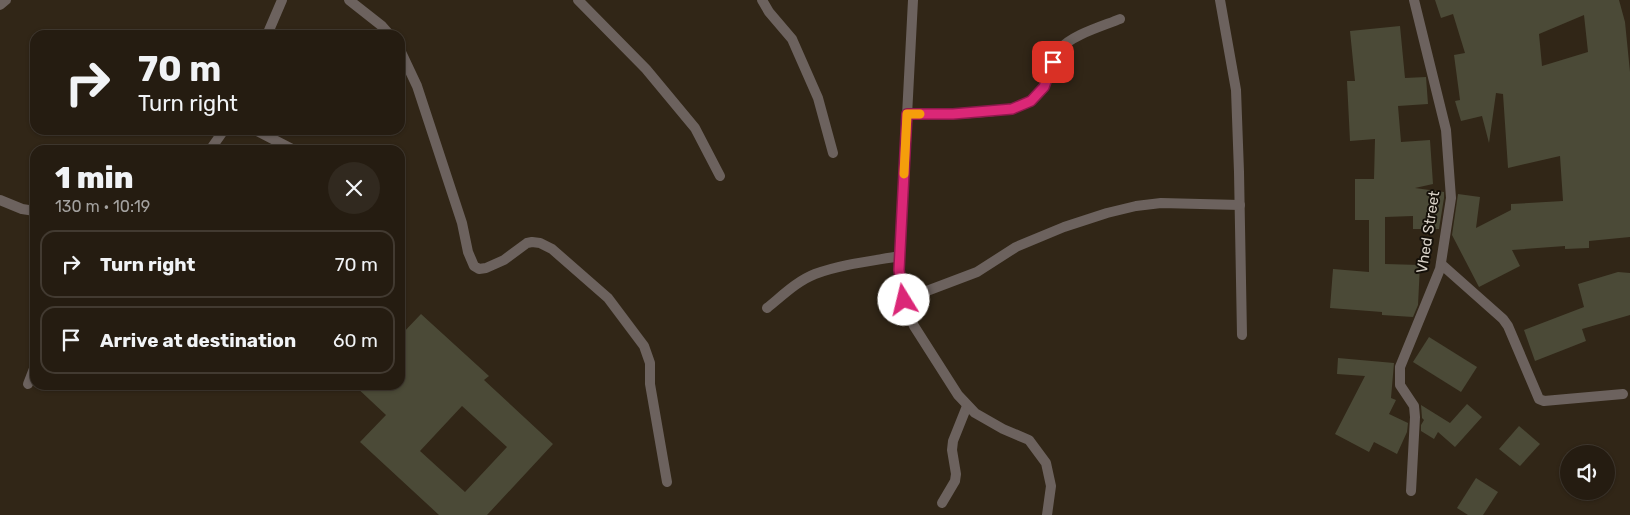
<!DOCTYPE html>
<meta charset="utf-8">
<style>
:root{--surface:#251c11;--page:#31291f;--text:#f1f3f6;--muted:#a3a19f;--line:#423a31}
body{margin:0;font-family:Rubik,sans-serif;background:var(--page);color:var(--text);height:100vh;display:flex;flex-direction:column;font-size:19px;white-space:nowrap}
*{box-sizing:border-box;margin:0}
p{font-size:16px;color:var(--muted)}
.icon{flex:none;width:28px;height:28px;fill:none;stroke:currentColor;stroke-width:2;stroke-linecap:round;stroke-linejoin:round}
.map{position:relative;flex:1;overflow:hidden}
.drawer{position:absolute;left:30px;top:145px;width:375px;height:245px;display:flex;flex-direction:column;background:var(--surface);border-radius:15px;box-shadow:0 1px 4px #0004,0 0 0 1px var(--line)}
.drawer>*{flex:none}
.top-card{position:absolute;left:30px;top:30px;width:375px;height:105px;border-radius:15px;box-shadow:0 1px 4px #0004,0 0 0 1px var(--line);background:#251c11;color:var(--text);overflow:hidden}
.tools{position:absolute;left:1560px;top:445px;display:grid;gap:10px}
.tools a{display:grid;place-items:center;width:55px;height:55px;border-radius:50%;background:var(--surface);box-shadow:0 1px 4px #0004,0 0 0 1px var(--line);font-size:25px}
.pin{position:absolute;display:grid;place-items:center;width:42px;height:42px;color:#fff;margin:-21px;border-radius:10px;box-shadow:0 2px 8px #0006}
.me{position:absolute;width:55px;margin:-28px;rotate:351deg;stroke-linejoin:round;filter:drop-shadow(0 0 4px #0008)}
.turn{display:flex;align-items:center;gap:18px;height:105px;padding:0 25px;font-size:22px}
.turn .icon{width:65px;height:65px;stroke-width:2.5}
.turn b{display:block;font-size:35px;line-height:42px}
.round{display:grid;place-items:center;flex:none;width:52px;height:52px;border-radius:26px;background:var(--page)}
.head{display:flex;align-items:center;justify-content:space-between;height:85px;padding:0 25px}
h1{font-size:30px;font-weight:800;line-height:38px}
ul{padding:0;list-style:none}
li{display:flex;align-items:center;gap:15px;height:68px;margin:0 10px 8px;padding:0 15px;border:2px solid var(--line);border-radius:15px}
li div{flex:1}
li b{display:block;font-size:19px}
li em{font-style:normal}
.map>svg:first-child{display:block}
</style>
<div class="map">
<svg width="1630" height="515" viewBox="0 0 1630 515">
<rect width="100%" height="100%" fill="#312617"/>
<!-- building -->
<g fill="#4b4a37" fill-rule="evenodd">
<path d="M1435,0h184l6,22 5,50v165l-41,4v7l-24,1v-3l-53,4 8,16 -41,21 -27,-52 6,-41 22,3 -4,31 35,-18v-6l52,-3 -3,-45 -52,12 -5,-74 -7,-1 -7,50 -7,-27 -21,5 -6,-20 5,-1 -6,-45 11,-2 -12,-39 -12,4zM1584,15l4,37 -46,14 -3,-32z"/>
<path d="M1400,26l5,52 21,-1 2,27 -30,2 3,36 29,-2 3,44 -18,4 29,4v6l-5,31h-26v-13l-28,1v47l35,1 -2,40 -5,12 -31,-2v-3l-52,-4 3,-39 36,3v-52h-14v-41h19l1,-40 -25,2 -3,-60h8l-5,-50z"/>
<path d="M1618,272l12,1v42l-48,14 4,12 -51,20 -11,-31 60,-23 -6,-23z"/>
<path d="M421,314l68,62 -5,4 69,64 -66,71h-48l-79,-73 26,-27 -32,-30h46v-49zM462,406l45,41 -42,45 -45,-41z"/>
<path d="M1429,337l48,30 -16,25 -48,-30z"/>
<path d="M1338,358l56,5 -3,35 5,2 -7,14 19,9 -1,9 -10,22 -23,-12 -5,10 -34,-18 30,-58 -28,-2z"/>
<path d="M1467,404l15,13 -27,30 -17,-15 -4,7 -13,-8v-6l3,-5 -2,-2 -1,-13 29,18z"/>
<path d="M1519,426l21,18 -20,22 -21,-17z"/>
<path d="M1476,478l22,14 -15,23h-15l-11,-7z"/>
</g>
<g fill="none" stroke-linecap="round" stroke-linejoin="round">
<!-- service -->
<g stroke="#6c625e" stroke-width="10">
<path d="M907,114c27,0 106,2 125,-14 20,-16 14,-33 27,-50 12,-15 44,-24 61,-31"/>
<path d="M255,130l39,20"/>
<path d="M1441,264l62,55 5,7 31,73 5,2 79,-7"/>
<path d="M942,503l13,-22 1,-7 -4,-24 1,-9 14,-35"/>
</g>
<!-- minor -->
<g stroke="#6c625e" stroke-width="10">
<path d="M349,0l33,26 8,9"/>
<path d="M578,0l68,69 49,59 25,48"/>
<path d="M762,0l7,12 23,27 26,59 15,55"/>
<path d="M913,0l-14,270 4,30 11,26 44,69 17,18 28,16 26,11 17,23 5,23 -4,29"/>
<path d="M1220,0l16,90 3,82 3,163"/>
<path d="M0,5l6,-5"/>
<path d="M267,35l15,-35"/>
<path d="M400,50l17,36 45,137 6,29 6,14 5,3 7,-1 18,-8 23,-17 5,-1 8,1 12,6 56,49 36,48 6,17v21l17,98"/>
<path d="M210,150l14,-20"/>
<path d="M0,200l22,9 13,2"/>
<path d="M903,300l74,-28 39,-25 48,-20 43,-14 29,-7 25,-3 79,2"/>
<path d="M767,308c15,-12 30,-27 48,-34 27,-10 57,-13 85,-18"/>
<path d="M28,384l7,-18"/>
<path d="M1411,491l4,-74 -1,-11 -14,-21v-18l40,-98 11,-71 -5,-68 -32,-130"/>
</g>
</g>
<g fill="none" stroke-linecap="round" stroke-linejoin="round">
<!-- route casing -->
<g stroke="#8e194d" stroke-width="12">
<path id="route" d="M904,300l-5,-30 8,-156h46l59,-5 19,-8 13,-14 9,-25"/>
</g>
<!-- route -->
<use href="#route" stroke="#db2777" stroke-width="9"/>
<!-- slow -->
<path stroke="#f59e0b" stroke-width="9" d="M904,174l3,-60h13"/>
</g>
<g text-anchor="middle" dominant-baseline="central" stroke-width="4" stroke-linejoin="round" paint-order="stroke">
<!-- street labels -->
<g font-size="15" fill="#d8d1c7" stroke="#151009">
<text transform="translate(1428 232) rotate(-81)">Vhed Street</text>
</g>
</g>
</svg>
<div class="tools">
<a><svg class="icon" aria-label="sound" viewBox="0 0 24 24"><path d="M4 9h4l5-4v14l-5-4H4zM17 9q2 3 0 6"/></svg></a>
</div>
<div class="pin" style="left:1053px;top:62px;background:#d93025"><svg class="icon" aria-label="arrive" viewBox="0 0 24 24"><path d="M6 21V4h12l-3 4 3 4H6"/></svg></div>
<svg class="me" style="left:904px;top:300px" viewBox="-20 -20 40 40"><circle r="19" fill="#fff"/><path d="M0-13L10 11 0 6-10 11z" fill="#db2777"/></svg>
<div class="top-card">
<div class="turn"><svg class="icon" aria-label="right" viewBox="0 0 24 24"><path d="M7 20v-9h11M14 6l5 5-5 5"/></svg><div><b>70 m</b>Turn right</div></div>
</div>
<section class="drawer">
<div class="head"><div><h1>1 min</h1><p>130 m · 10:19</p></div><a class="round"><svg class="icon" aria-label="close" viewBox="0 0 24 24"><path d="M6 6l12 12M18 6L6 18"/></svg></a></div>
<ul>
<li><svg class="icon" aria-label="right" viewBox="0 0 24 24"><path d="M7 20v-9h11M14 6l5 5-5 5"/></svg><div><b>Turn right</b></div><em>70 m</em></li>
<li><svg class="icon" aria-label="arrive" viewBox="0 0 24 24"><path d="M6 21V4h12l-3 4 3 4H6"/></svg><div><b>Arrive at destination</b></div><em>60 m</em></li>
</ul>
</section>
</div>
